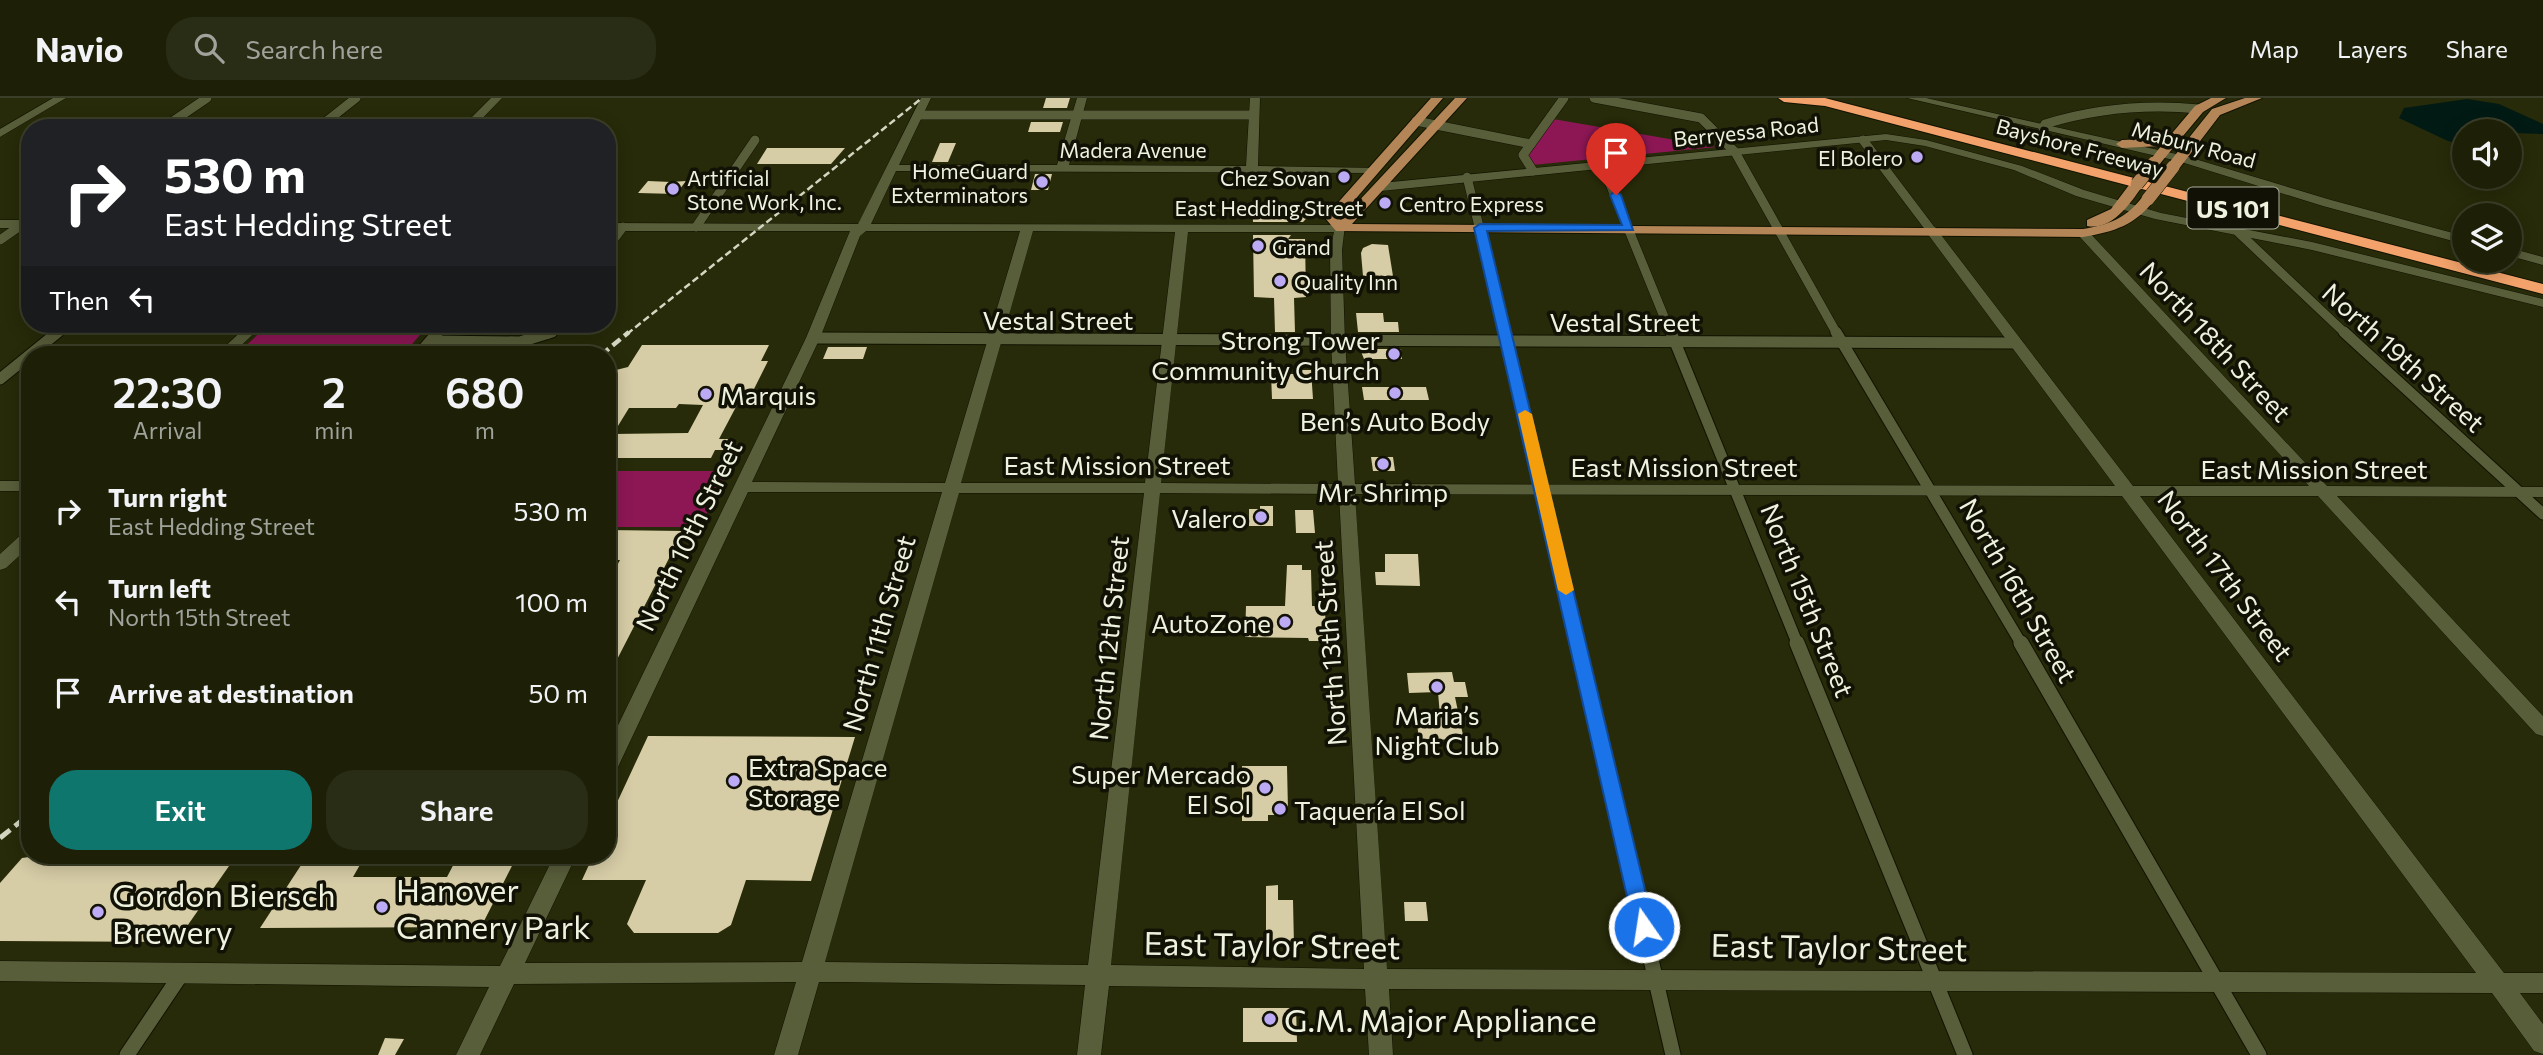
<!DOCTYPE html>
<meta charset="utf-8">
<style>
:root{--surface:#1d2007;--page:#2a2d15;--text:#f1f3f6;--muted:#a0a39b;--line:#3b3e28;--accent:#0f766e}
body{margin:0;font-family:Commissioner,sans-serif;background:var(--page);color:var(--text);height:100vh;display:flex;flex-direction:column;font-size:26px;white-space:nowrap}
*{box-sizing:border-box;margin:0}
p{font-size:23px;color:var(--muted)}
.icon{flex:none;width:38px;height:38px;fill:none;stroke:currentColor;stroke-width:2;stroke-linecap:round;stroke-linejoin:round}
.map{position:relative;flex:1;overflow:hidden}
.sheet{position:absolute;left:21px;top:248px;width:595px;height:518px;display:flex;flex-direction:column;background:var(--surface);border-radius:28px;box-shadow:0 4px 18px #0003,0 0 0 2px var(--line)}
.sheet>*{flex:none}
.guide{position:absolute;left:21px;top:21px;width:595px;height:214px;border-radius:28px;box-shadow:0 4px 18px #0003,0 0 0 2px var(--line);background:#202124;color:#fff;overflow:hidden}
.buttons{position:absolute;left:2452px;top:21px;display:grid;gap:14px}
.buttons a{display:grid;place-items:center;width:70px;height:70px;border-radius:50%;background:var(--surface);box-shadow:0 4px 18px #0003,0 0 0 2px var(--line);font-size:35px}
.pin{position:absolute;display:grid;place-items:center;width:60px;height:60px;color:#fff;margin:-72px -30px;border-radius:50% 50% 50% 0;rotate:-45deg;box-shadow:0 0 7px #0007}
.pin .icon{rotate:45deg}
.me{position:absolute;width:77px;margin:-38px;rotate:347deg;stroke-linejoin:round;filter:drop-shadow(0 0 5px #0008)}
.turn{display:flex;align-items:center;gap:24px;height:147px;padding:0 28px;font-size:32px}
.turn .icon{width:91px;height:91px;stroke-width:2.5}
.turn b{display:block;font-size:49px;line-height:60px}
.then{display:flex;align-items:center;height:66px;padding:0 28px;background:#0003;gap:14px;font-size:26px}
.eta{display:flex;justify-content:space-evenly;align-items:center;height:119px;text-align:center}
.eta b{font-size:42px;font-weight:600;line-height:49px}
.primary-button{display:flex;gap:14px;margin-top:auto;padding:14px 28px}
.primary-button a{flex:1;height:80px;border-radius:28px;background:var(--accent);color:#fff;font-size:28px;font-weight:600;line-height:80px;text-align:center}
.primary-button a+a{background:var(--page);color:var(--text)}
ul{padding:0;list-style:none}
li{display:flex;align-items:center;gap:21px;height:91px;padding:0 28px}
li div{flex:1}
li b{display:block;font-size:26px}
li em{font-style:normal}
header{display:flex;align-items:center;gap:42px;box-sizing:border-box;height:98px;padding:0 35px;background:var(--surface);border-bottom:2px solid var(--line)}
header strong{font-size:33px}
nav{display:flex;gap:38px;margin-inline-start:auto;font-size:24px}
.search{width:490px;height:63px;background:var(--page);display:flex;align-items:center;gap:18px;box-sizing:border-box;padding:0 24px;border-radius:28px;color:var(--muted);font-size:26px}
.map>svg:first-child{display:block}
</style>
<header>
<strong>Navio</strong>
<div class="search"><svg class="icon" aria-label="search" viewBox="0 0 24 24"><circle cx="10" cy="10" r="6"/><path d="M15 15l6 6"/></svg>Search here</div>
<nav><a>Map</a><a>Layers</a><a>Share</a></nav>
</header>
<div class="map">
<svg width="2543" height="957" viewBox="0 0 2543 957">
<rect width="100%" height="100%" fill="#272b09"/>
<!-- green -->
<g fill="#8d1755">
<path d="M1553,21l163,28 -184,18 -5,-9z"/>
<path d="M269,226h160l-26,31h-167z"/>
<path d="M607,373h113l7,1 -27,55h-93z"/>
</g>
<!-- water -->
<path fill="#021a14" d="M2467,1l32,5 44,20v10l-79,-3v14l-16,-4 -49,-23 5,-10z"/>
<!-- building -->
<g fill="#d6cca6" fill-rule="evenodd">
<path d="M1046,0h24l-3,10h-24z"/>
<path d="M1031,24h32l-3,10h-32z"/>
<path d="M940,45h16l-8,19h-16z"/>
<path d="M767,50h78l-14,16h-74z"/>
<path d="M1035,76h17l-4,16h-17z"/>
<path d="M648,83l23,1 15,-1 -10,13 -38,-1z"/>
<path d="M1252,106l67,1 -16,17h-50z"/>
<path d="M1253,137h38l-3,4h17l1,58 -12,1 1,34h-20l-1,-34 -20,-1z"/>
<path d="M1372,146l16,1 5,31h-30l-2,-23 2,-5z"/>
<path d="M1356,215h27l1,9h14l1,10h-41z"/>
<path d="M642,247h127l-8,16h7l-22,44h-9l-18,34h9l-5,11h-8l-4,8h-104v-80l5,-7 16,-4zM679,306l24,1 -15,28 -75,1 16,-26h47z"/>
<path d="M828,249h39l-4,12h-40z"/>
<path d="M1360,251h41l1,10h-38z"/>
<path d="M1296,272h15l2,29h-41l-1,-25h26z"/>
<path d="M1362,289h64l3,13h-65z"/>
<path d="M1371,359h22l2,14h-22z"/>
<path d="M1260,408h13v20h-24v-17h11z"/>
<path d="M1295,412h18l2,23h-19z"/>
<path d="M607,432l76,1 -76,148v-95l13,-24h-13z"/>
<path d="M1385,456h33l2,32 -44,-1 -1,-13h10z"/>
<path d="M1287,467h15v5h9l1,36h13l1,35h-17l-1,-3 -63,-1 1,-31h39z"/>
<path d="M1452,574l2,10h11l3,15h-13l9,43 -45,-1 -3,-23h24l-2,-24 -29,1 -2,-20z"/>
<path d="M648,638l207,1 -44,144 -65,-1 -15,45 -13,8h-84l-7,-9 19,-44h-64l11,-24h14v-32z"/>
<path d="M1242,668h45l1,44h-7v5h-13v6h-26z"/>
<path d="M36,758h200l-60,86 -176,-1v-58l22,-25z"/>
<path d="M307,758h58l-12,21h94l11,-21h59l-36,71 -221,1z"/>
<path d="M1278,787v15h15l1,46h-28v-60z"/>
<path d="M1404,804h22l2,19h-23z"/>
<path d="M1243,910h53l1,34h-54z"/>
<path d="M385,940l19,1 -9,16h-17z"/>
</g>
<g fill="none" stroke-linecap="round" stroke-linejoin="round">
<!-- street-far2 casing -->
<g stroke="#111300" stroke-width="10">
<g id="street-far2">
<path d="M1594,0l107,20 34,34 102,182"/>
<path d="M919,17h335"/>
<path d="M1416,23l115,23"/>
<path d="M163,30l44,-30"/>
<path d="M318,30l38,-30"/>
<path d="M2043,30l2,-4c49,-15 103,-20 154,-15"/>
<path d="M1863,42l68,90"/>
<path d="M1602,66l69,170"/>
<path d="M1533,73l-10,-16 41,-57"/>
<path d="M1467,79l38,157"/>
<path d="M696,129l59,-87"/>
<path d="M2238,134l108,102"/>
<path d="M0,142l30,-21"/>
<path d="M607,150l16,-21"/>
<path d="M56,236l13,-10"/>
<path d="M436,236l9,-10"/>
<path d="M548,236l14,-10"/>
</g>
</g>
<!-- street-far1 casing -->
<g stroke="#111300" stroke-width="13">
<g id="street-far1">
<path d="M1505,234l74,313"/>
<path d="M1671,234l127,313"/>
<path d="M1836,234l186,313"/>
<path d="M2344,234l199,182"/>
<path d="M813,240l1203,5"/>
<path d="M431,243l89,1 32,-10"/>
<path d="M418,257l20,-23"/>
<path d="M0,281l58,-47"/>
</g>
</g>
<!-- street casing -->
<g stroke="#111300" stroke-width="17">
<g id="street">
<path d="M1578,545l95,412"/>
<path d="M1797,545l168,412"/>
<path d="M2021,545l238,412"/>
<path d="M127,957l55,-82"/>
</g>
</g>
<!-- secondary casing -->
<g stroke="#111300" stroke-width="1">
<g id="secondary">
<path d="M53,0h13l-66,39v-8z"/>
<path d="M491,0h11l-29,30h-12z"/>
<path d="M921,0h10l-32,67h158l20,-67h10l-18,67 177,1 4,-68h10l-2,68 120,2v4l-4,1 -478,-2 -25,53 474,1 -3,25 3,92 10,142 760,2 -188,-253 -2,-3 6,-4 4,1 198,259h176l-230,-250v-6h8l240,256 216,1v10l-206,-1 206,220v20l-7,-2 -218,-238h-178l364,477h39v20h-23l23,31v30l-9,-3 -42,-58 -1103,-4 4,66h-24l-4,-66 -256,-3 -8,69h-24l8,-70 -241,-3h-25l-21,73h-24l22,-73 -282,2 -34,71h-24l33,-68 -489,-6v-20l500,5 54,-110h22l-51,107 277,-1 140,-470h-194l-131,277 -3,5 -7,3v-29l199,-410 44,-107h-243v-8l251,1zM866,133h154l-75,252 -193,-1 68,-144 40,-102zM1033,133l142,1 -30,251h-184zM1188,134h146l-4,18 1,92 7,142 -177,-1zM959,395h185l-56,472 -263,-3zM1160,395l179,1 25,475 -253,-4zM1355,396l767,2 354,477 -1089,-4z"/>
<path d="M1907,0h19l259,58 146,44 133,36v8l-141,-38 -145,-45z"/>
<path d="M1886,36l40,6 96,26 62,24 77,23 151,29 231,57v8l-231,-57 -157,-31 -79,-23 -62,-26 -89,-24 -39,-6 -505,51 -6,-4 6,-4z"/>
<rect x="0" y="122" width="30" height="8"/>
<path d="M2510,150l33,9v8l-33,-9z"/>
<path d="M249,226h15l-33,31h-15z"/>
<rect x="0" y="383" width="30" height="10"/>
<path d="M30,433v15l-24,22 -6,2v-16l24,-22z"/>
</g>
</g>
<!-- primary casing -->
<g stroke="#111300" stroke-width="2">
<g id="primary">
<path d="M1431,0h12l-104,120 2,2 114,-122h12l-115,126 731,5c26,-4 44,-11 60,-33l12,3c-19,26 -41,33 -72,38l-747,-6 -11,-13 2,-3z"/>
<path d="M2211,0h15l-23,14 -45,54 -10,-3 13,-17 -39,2 -6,-4 6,-4 46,-2 27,-32z"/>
<path d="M2245,0h17l-42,17 -42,55h-10v-6l44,-55z"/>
<path d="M2132,83l12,3c-13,18 -31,47 -57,42v-6l24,-11z"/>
</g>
</g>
<!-- highway casing -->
<g stroke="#111300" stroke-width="2">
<path id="highway" d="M1778,0h47l718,186v10l-718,-188 -41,-4z"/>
</g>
<!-- street-far2 -->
<use href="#street-far2" stroke="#585d3a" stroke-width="9"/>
<!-- street-far1 -->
<use href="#street-far1" stroke="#585d3a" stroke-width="11"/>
<!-- street -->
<use href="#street" stroke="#585d3a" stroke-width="15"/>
<!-- secondary -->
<use href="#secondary" fill="#585d3a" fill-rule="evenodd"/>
<!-- primary -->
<use href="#primary" fill="#b48657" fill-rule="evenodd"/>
<!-- highway -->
<use href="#highway" fill="#f2a26a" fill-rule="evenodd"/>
<!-- rail-far2 -->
<path stroke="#d3d7c2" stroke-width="2.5" stroke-dasharray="7 3.5" stroke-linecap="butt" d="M627,236l295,-236"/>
<!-- rail-far1 -->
<path stroke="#d3d7c2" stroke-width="4.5" stroke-dasharray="10 5" stroke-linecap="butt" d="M601,257l28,-23"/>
<!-- rail -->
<path stroke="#d3d7c2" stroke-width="5" stroke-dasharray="13 6" stroke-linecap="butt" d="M0,740l30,-24"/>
<!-- primary-bridge casing -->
<g stroke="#111300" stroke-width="14" stroke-linecap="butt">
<g id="primary-bridge">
<path d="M2137,86l17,-21"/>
<path d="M2148,101l25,-32"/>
</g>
</g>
<!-- primary-bridge -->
<use href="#primary-bridge" stroke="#b48657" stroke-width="13"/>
</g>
<!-- route -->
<path fill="#1a73e8" stroke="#114b97" stroke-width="2" d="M1616,93l5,4 12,35 -146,1 167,696 -3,6 -7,2 -7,-2 -3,-6 -160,-699 6,-4 142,1 -12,-30z"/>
<!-- slow -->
<path fill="#f59e0b" d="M1525,312l7,4 42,176 -8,5 -8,-5 -40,-176z"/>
<!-- markers -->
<g fill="#bcaaf5" stroke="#111205" stroke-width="2.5">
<circle cx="1917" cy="59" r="7"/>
<circle cx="1344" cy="79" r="7"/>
<circle cx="1042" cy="84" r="7"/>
<circle cx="673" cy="91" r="7"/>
<circle cx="1385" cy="105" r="7"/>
<circle cx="1258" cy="148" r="7"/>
<circle cx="1280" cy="183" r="7"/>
<circle cx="1394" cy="256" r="7"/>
<circle cx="1395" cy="295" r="7"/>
<circle cx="706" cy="296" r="7"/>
<circle cx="1383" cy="366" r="7"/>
<circle cx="1261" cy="419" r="7"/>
<circle cx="1285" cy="524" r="7"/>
<circle cx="1437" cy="589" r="7"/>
<circle cx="734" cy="683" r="7"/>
<circle cx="1265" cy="690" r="7"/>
<circle cx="1280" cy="711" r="7"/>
<circle cx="382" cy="809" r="7"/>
<circle cx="98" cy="814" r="7"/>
<circle cx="1270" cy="921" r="7"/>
</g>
<g text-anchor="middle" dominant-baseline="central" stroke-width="7" stroke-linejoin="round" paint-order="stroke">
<!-- far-street labels -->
<g font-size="21" fill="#eef2de" stroke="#111205">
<text transform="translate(1746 33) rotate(-6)">Berryessa Road</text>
<text transform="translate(2194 46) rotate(15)">Mabury Road</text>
<text transform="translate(2080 49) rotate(15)">Bayshore Freeway</text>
<text x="1133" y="51">Madera Avenue</text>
<text x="1269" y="109">East Hedding Street</text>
</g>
<!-- far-poi labels -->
<g font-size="21" fill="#eef2de" stroke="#111205" text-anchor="start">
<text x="1903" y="59" text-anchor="end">El Bolero</text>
<text x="1028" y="72" text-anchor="end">HomeGuard<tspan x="1028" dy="24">Exterminators</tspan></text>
<text x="687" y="79">Artificial<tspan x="687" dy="24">Stone Work, Inc.</tspan></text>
<text x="1330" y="79" text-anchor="end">Chez Sovan</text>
<text x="1399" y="105">Centro Express</text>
<text x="1272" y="148">Grand</text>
<text x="1294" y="183">Quality Inn</text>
</g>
<!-- shield labels -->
<rect fill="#111205" stroke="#acaf9d" stroke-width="2" x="2187.5" y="89.5" width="91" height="41" rx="5"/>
<g font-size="24" font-weight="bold" fill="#eef2de">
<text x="2233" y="110">US 101</text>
</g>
<!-- street labels -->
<g font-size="26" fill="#eef2de" stroke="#111205">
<text x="1058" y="221">Vestal Street</text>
<text x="1625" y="223">Vestal Street</text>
<text transform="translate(2216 243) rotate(47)">North 18th Street</text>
<text transform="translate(2404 259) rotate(42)">North 19th Street</text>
<text x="1117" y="366">East Mission Street</text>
<text x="1684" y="368">East Mission Street</text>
<text x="2314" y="370">East Mission Street</text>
<text transform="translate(688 437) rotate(-64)">North 10th Street</text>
<text transform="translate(2226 477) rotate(53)">North 17th Street</text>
<text transform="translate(2019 492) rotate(60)">North 16th Street</text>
<text transform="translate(1808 502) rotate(68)">North 15th Street</text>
<text transform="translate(878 535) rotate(-74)">North 11th Street</text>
<text transform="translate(1108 540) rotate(-84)">North 12th Street</text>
<text transform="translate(1329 545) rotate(-94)">North 13th Street</text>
</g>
<!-- poi labels -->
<g font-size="26" fill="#eef2de" stroke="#111205" text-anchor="end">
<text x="1380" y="241">Strong Tower<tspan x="1380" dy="30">Community Church</tspan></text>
<text x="720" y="296" text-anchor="start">Marquis</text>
<text x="1395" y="322" text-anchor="middle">Ben’s Auto Body</text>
<text x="1383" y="393" text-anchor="middle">Mr. Shrimp</text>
<text x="1247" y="419">Valero</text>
<text x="1271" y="524">AutoZone</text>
<text x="1437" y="616" text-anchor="middle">Maria’s<tspan x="1437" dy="30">Night Club</tspan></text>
<text x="748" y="668" text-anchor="start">Extra Space<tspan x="748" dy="30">Storage</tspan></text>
<text x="1251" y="675">Super Mercado<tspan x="1251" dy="30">El Sol</tspan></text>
<text x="1294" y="711" text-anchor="start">Taquería El Sol</text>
</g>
<!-- near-poi labels -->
<g font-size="32" fill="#eef2de" stroke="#111205" text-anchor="start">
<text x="396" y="791">Hanover<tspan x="396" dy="37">Cannery Park</tspan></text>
<text x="112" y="796">Gordon Biersch<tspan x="112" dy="37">Brewery</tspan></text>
<text x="1284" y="921">G.M. Major Appliance</text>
</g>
<!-- near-street labels -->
<g font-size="32" fill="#eef2de" stroke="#111205">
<text transform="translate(1272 846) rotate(1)">East Taylor Street</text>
<text transform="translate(1839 848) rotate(1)">East Taylor Street</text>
</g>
</g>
</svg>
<div class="buttons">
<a><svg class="icon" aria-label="sound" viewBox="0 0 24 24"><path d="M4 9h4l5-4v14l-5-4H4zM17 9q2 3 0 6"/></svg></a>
<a><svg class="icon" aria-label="layers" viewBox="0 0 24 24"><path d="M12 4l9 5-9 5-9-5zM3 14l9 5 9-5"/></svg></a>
</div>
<div class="pin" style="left:1616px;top:97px;background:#d93025"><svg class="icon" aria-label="arrive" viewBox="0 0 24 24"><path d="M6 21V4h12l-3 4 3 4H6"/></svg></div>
<svg class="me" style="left:1644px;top:829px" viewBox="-20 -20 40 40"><circle r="17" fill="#1a73e8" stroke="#fff" stroke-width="3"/><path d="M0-11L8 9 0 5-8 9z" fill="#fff"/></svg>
<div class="guide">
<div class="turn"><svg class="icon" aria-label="right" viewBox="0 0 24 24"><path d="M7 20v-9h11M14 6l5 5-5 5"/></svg><div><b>530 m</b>East Hedding Street</div></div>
<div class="then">Then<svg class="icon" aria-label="left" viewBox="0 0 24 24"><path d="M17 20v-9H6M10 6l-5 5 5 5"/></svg></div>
</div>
<section class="sheet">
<div class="eta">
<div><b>22:30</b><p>Arrival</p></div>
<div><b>2</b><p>min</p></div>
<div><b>680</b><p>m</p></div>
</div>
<ul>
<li><svg class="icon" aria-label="right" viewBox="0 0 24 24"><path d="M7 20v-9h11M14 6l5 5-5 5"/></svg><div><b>Turn right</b><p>East Hedding Street</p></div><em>530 m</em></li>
<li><svg class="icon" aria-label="left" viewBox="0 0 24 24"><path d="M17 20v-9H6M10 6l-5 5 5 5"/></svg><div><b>Turn left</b><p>North 15th Street</p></div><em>100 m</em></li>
<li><svg class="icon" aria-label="arrive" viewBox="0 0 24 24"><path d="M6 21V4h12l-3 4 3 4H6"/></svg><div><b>Arrive at destination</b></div><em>50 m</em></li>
</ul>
<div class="primary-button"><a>Exit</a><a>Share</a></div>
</section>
</div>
